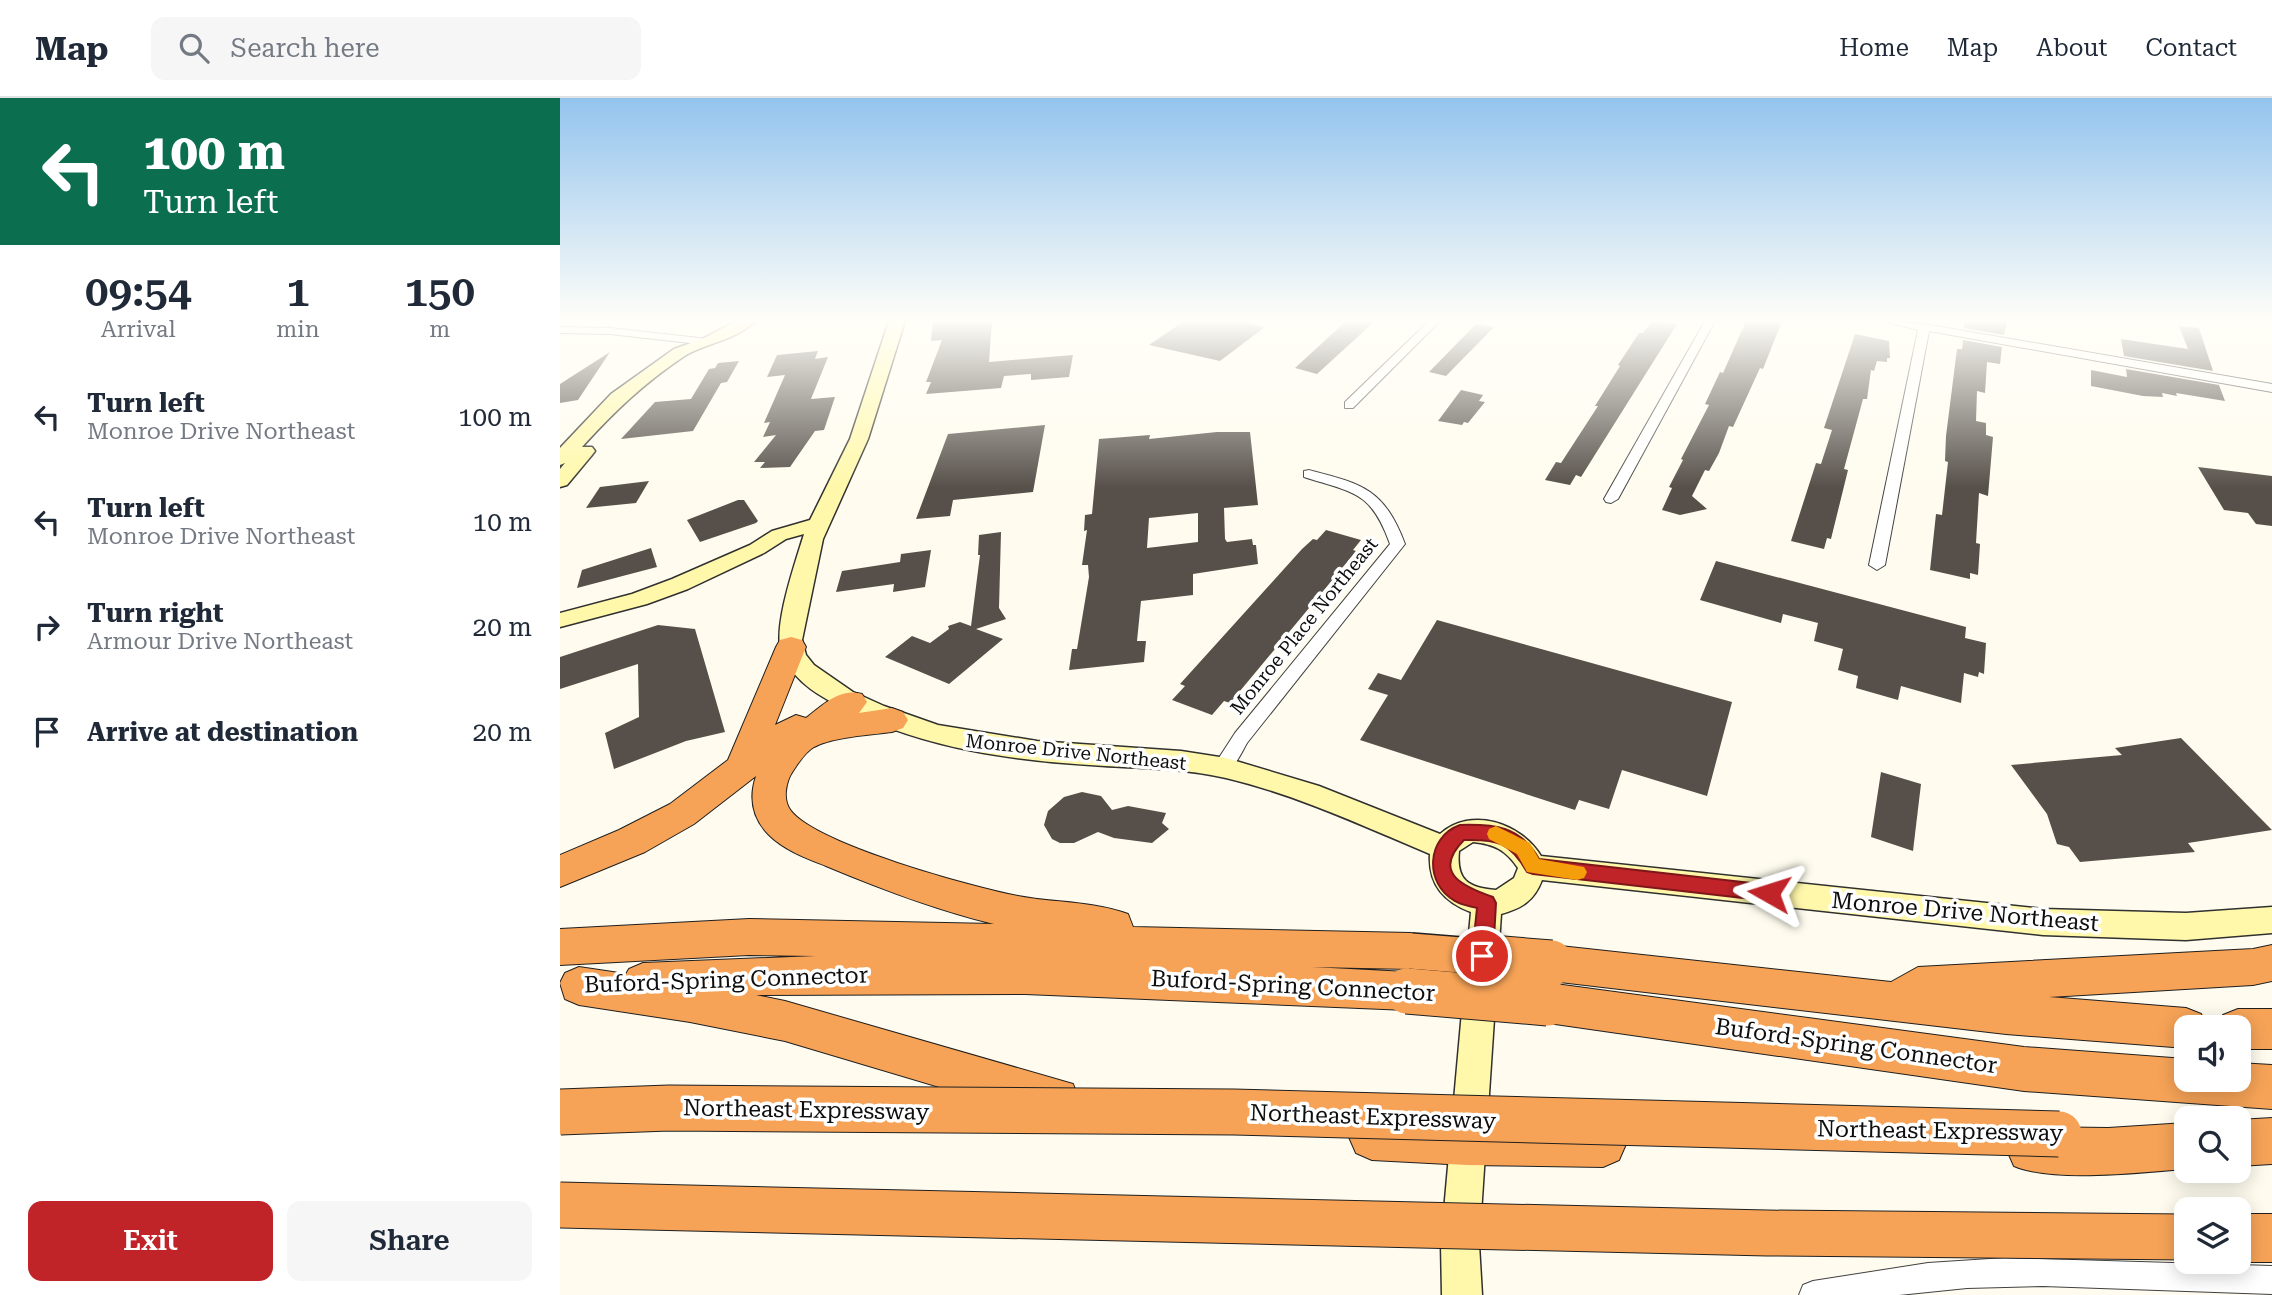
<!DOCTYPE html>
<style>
:root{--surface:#fff;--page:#f6f6f7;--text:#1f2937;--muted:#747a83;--line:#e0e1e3;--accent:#c02428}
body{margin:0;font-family:"Roboto Serif",serif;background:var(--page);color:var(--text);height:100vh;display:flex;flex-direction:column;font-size:26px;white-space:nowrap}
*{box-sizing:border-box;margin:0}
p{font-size:23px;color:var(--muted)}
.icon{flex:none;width:38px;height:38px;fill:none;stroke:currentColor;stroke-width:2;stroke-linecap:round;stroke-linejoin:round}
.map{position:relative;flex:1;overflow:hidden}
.side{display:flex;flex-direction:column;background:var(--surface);width:560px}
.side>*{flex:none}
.banner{background:#0b6e4f;color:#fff;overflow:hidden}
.buttons{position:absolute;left:1614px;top:917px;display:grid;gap:14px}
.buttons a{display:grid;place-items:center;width:77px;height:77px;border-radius:14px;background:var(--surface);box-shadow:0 4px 18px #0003;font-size:35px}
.pin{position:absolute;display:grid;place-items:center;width:60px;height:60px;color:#fff;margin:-30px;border:4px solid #fff;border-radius:50%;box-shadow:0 2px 7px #0007}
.me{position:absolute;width:77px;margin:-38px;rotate:276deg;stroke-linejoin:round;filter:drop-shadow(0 0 5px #0008)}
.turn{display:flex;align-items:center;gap:24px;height:147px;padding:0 28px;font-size:32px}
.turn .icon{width:91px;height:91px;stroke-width:2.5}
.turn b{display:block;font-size:49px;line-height:60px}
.eta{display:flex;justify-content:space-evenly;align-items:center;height:119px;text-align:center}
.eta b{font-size:42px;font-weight:600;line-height:49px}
.cta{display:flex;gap:14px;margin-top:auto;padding:14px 28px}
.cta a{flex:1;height:80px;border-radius:14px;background:var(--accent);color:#fff;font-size:28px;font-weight:600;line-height:80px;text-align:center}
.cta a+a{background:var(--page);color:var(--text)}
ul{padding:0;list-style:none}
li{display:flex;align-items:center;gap:21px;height:105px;padding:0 28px}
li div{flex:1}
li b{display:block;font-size:26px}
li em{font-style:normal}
header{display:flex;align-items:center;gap:42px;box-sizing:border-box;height:98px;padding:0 35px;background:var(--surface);border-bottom:2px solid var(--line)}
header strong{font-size:33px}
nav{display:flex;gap:38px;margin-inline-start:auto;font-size:24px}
.search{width:490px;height:63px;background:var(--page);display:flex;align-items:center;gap:18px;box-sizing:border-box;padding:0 24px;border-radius:14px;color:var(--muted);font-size:26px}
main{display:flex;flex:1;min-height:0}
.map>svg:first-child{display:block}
</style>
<header>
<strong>Map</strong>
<div class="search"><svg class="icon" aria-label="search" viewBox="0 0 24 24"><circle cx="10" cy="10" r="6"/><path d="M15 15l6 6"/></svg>Search here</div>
<nav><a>Home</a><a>Map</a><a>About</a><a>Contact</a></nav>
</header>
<main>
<section class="side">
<div class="banner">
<div class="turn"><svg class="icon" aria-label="left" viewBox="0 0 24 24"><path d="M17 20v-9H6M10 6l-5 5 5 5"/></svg><div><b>100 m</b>Turn left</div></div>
</div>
<div class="eta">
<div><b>09:54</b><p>Arrival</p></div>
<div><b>1</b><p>min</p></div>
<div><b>150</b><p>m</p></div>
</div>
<ul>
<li><svg class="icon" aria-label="left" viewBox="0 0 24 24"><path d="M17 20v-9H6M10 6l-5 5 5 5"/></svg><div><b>Turn left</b><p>Monroe Drive Northeast</p></div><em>100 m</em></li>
<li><svg class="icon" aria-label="left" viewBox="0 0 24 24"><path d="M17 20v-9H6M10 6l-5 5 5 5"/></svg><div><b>Turn left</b><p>Monroe Drive Northeast</p></div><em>10 m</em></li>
<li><svg class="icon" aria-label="right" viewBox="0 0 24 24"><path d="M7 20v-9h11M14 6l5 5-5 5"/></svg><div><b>Turn right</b><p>Armour Drive Northeast</p></div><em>20 m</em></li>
<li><svg class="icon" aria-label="arrive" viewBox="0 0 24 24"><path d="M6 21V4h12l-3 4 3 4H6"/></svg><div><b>Arrive at destination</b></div><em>20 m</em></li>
</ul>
<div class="cta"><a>Exit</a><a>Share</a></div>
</section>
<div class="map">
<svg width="1712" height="1197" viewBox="0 0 1712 1197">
<rect width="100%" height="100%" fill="#fffcef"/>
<!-- building -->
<g fill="#57504a" fill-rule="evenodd">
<path d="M373,223h59l-3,41 84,-7 -4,22 -38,3v-6l-27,2 -3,12 -75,6 5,-12h-5l16,-42 -11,1z"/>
<path d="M624,223h51l30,6 -45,34 -71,-16z"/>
<path d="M786,223h29l-58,53 -22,-6z"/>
<path d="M1092,223l25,3 -96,153 -5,-2 -6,10 -25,-5 11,-18 5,1 37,-57h-3l25,-40 -2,-1 21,-32h4z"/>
<path d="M1186,223h36l-19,48 -3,-1 -27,59 -4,-1 -10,27 -10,18 -4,-1 -13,26 15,13 -27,6 -18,-5 10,-22 -3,-1 14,-27 -2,-1 28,-54 -4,-1 15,-32 3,1z"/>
<path d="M1404,223h43l-3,14 -40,-7z"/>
<path d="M916,226l18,3 -48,49 -17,-4z"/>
<path d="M1619,228l20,2 14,43 -89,-15 -3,-17 67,10z"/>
<path d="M1295,236l34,7 1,17h-3v4l-10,-1 -3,10 -3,-1 -4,29h-4l-19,70 4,1 -17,69 -4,-1 -3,11 -33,-8 25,-78 5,1 11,-34 -8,-2z"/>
<path d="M1403,242l39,7 -2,17 -13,-2 -2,31 -8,-2 -1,30 10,2v12l7,2 -5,59 -9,-3 -3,50 4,1 -2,31 -8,-2v6l-40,-9 6,-56 6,1 6,-53 -3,-1 1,-25 11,-87h5z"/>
<path d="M258,253l-3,8 13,-2 -17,42 24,-2 -11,33 -9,1 -25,36 -30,1 5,-6h-11l22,-27 -13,2 7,-15 -6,1 21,-48 -18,2 10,-22z"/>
<path d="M50,254l-32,48 -18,3v-19z"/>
<path d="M179,263l-12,21 -6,1 -28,48 -72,8 34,-37 36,-3 18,-30 6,-1 3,-5z"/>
<path d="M1566,271l93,16 6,16 -49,-8 1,3 -15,-3 1,4 -20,-1 -52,-10v-16l36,7z"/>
<path d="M901,292l22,5 -4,6 6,1 -17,21 -4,-1 -2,3 -24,-4z"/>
<path d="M485,327l-12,67 -80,8 -3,16 -34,3 32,-85z"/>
<path d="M657,334h33l8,73 -34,3 1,31 2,3 25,-3 1,6h3l2,19 -65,10v21l-52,6 -4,40h9l-2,21 -75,8 3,-21h5l12,-72 -1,-12h-6l5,-35 -3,1 1,-16 7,-1 7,-75 51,-4 -1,4zM638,415v29l-51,6 2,-30z"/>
<path d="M1638,369l74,9v50l-16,-2 -8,-11 -24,-3z"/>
<path d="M89,383l-13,22 -50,5 14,-21z"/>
<path d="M178,402h6l14,21 -2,2 -56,19 -13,-22z"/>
<path d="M766,432l35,10 -8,10 3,1 -22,27 -104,125 -6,-2 -12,14 -40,-15 13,-14 -5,-2 122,-135 11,-10 4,1z"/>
<path d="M441,434l-2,76 7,11 -30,10 27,10 -54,45 -64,-27 27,-21 18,7 19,-14 -1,-3 12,-4 11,4 9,-71h-2l1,-20z"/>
<path d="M91,450l6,19 -80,21 5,-18z"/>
<path d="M371,452l-6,37 -32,5 1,-8 -58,8 6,-21 58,-9 1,-8z"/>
<path d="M1156,463l250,66 -1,11 21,5 -2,31 -5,-2 -1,5 -14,-4 -3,30 -60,-17 -3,14 -42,-12 2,-12 -20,-6 5,-21 -29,-8 4,-18 -35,-9 -2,9 -81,-23z"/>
<path d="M877,522l295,82 -25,94 -85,-26 -13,39 -30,-9 -4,10 -215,-70 28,-45 -20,-6 10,-16 23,7z"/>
<path d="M98,527l37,4 30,103 -39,9 -72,28 -9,-36 34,-16 -1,-53 -78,25v-32z"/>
<path d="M1621,640l91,92 -84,13 7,9 -115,10 -11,-15 -12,-3 -10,-30 -36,-49 111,-10 -7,-7z"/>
<path d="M1321,674l40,12 -8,67 -42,-14z"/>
<path d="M522,694l19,4 11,14 16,-4 38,7 -4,10 7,6 -17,14 -38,-5 -16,-6 -24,11h-14l-8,-4 -8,-14 4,-14 16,-14z"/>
</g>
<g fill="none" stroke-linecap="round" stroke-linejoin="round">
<!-- street casing -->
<g stroke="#414141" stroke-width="2">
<g id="street">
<path d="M869,223h11l-87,87h-8v-6z"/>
<path d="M1145,223h10l-97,178 -7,4 -5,-1 -2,-3z"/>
<path d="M1323,223l41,3 348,60v8l-343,-61 -44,234 -8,5 -8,-5 49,-235z"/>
<path d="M0,229l50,1 98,11 6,3 -6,3 -98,-11 -50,-1z"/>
<path d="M749,372c54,14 75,19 96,74l-158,199c-7,12 -15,34 -32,29l-2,-5 22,-34 155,-189c-19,-53 -36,-51 -86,-67v-6z"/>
<path d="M1445,1160l267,8v28l-229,-8 -76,2 -68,7h-100l4,-10 10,-4 115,-18z"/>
</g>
</g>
<!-- secondary casing -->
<g stroke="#303030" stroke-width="3">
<g id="secondary">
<path d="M176,223h19c-19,20 -51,22 -72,36 -40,27 -69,55 -101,90h10l3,4 -3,4 -25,30 -7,2v-18l5,-6 -5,2v-17l51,-54 63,-45 28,-10z"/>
<path d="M329,223h16l-37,118 -45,100 -21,101 4,15 8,10 39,27 31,14 54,19 99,16 144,10 45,7 93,28 121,48c31,-28 81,-11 101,22l502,53 143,4 86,-6v26l-86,7 -143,-5 -501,-55c-8,21 -20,28 -41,34l-22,330 3,51h-40l-1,-51 30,-332c-27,-10 -43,-28 -41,-58 -67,-28 -133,-59 -204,-76 -40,-9 -81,-10 -121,-12 -88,-5 -177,-16 -257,-56 -26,-12 -51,-26 -65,-53 -13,-24 13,-96 21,-123l-18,5 -22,14 -76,36 -41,15 -87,23v-14l72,-19 40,-15 78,-34 22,-14 38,-11 40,-81zM913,744c21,2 33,8 45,26l-4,10 -18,12c-28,-2 -40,-10 -37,-39z"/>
</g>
</g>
<!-- highway casing -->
<g stroke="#1f1f1f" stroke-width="2">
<g id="highway">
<path d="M231,539l11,3 4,7 -31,78 21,-10 10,3c17,-13 34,-31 56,-24l5,8 -8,11 33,-5 11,4 5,8 -5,8 -11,4c-22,3 -59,5 -78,15 -7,4 -16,16 -21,24 -7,10 -11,29 -2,40 27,34 181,76 227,85 37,7 74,5 110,18l5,13 278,6 14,5 6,13 -6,13 -14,5 -99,-2 95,5 14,5 7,14 -7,14 -14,5 -382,-16 -269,1 29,6 288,83 6,16 -6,16 -16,6 -272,-81 -95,-19 -111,-17 -14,-6 -5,-16 5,-10 14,-6 47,7 3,-5 14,-6 173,-7 -67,-1 -189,10v-36l189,-10 245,5c-58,-14 -113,-35 -168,-58 -20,-8 -42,-16 -57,-31 -17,-17 -20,-38 -13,-59l-62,48 -49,28 -85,35v-32l59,-25 51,-26 58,-44 48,-113 4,-7z"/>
<path d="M991,847l340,37 27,-15 335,-18 19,-4v36l-19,4 -204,12 137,11 15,6 6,13h-21v21l-180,-14 -455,-53 -14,-5 -6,-13 6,-13z"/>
<path d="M988,885l476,64 162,12v21h52v-17l34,2v44l-248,-18 -476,-68 -15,-6 -6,-14 6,-14z"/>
<path d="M1678,911h34v40h-34v-22h-20l5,-12z"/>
<path d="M812,1016l231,7 16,7 7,16 -7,16 -16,7 -136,-2 -95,-5 -16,-7 -7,-16 7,-16z"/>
<path d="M1712,1020v46l-34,2v-46z"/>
<path d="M1626,1025v46c-45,3 -132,14 -172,-3l-7,-16 7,-16 16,-7 78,1z"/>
<path d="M1678,1116h34v48h-36z"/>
</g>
</g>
<!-- street -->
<use href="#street" fill="#fff" fill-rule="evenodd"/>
<!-- secondary -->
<use href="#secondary" fill="#fff8aa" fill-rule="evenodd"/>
<!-- highway -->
<use href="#highway" fill="#f6a357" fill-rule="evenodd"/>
<!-- highway-bridge-far1 casing -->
<g stroke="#1f1f1f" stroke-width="38" stroke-linecap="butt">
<path id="highway-bridge-far1" d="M851,853l87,7"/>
</g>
<!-- highway-bridge casing -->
<g stroke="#1f1f1f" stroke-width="47" stroke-linecap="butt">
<g id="highway-bridge">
<path d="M918,859l73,6"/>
<path d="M847,893l141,12"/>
<path d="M0,1014l109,-4 565,4 825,22"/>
<path d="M0,1107l1207,28 419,4"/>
</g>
</g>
<!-- highway-bridge-far1 -->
<use href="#highway-bridge-far1" stroke="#f6a357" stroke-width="35"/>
<!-- highway-bridge -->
<use href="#highway-bridge" stroke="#f6a357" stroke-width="45"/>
</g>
<!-- sky -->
<linearGradient id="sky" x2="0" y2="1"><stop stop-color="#93c4ee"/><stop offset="0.57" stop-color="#fffef8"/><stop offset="1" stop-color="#fffef8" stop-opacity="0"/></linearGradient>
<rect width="1712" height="390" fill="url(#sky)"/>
<!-- route -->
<path fill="#c02428" stroke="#7d171a" stroke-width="2" d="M900,727c35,-1 60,1 79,34l230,26 7,2 3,6 -3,6 -7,2 -236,-27 -6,-2c-17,-30 -30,-33 -63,-32 -33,33 0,47 29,57l3,6 -3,53 -3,6 -8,3 -7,-3 -3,-6 5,-48c-7,-2 -16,-3 -22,-7 -31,-17 -29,-64 5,-76z"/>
<!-- slow -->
<path fill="#f59e0b" d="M936,728l34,17 9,16 45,8 3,5 -3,6 -7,2 -50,-8 -10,-18 -28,-15 -2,-5 2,-5z"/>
<g text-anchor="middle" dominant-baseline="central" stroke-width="7" stroke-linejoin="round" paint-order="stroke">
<!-- street labels -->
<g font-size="19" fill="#0e0e0e" stroke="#fff">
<text transform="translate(744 528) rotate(-51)">Monroe Place Northeast</text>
<text transform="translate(516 654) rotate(6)">Monroe Drive Northeast</text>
</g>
<!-- near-street labels -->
<g font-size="23" fill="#0e0e0e" stroke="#fff">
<text transform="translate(1405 814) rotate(5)">Monroe Drive Northeast</text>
<text transform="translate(166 882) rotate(-2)">Buford-Spring Connector</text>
<text transform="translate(733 888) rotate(3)">Buford-Spring Connector</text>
<text transform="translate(1296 948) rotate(8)">Buford-Spring Connector</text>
<text transform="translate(246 1012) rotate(1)">Northeast Expressway</text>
<text transform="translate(813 1019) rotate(2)">Northeast Expressway</text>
<text transform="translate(1380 1033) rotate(1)">Northeast Expressway</text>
</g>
</g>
</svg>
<div class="buttons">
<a><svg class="icon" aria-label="sound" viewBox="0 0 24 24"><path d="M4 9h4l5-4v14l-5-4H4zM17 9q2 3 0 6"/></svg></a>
<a><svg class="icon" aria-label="search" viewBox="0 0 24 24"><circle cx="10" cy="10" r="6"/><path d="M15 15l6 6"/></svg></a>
<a><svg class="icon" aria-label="layers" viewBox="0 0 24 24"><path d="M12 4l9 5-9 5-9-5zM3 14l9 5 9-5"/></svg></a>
</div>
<div class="pin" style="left:922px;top:858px;background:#d93025"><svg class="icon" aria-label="arrive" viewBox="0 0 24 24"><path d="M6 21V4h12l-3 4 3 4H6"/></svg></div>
<svg class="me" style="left:1209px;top:795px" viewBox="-20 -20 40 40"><path d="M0-17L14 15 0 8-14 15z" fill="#c02428" stroke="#fff" stroke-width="4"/></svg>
</div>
</main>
